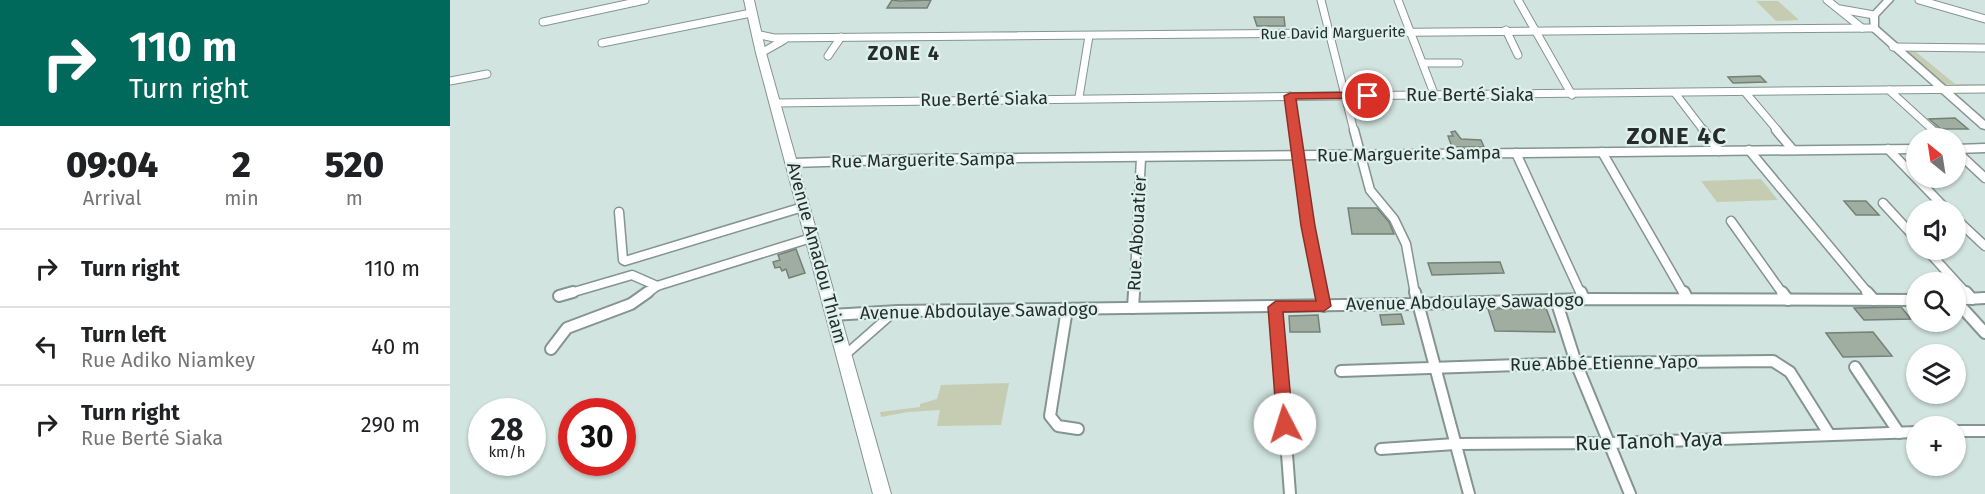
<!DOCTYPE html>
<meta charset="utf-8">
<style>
:root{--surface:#fff;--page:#f2f2f2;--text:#202124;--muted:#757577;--line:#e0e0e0}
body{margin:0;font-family:"Fira Sans",sans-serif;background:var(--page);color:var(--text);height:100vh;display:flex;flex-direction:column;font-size:22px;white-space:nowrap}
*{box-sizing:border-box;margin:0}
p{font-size:20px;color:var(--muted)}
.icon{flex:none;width:33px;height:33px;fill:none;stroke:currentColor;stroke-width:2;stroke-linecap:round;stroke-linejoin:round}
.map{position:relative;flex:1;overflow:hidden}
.details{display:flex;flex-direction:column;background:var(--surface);width:450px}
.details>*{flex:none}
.hud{background:#00695c;color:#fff;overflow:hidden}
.needle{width:39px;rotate:330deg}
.fabs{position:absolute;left:1456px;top:128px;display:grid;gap:12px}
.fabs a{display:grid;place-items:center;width:60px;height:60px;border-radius:50%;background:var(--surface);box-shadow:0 2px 4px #0004;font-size:30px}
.speed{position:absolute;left:18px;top:398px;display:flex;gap:12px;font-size:30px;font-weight:700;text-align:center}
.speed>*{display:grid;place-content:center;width:78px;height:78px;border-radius:50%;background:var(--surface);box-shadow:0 2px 4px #0004;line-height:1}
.speed small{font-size:15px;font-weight:400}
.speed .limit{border:9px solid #d22;background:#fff;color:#111}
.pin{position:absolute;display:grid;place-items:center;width:51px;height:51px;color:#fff;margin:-26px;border:3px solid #fff;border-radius:50%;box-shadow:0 2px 6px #0007}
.me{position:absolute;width:66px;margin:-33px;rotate:355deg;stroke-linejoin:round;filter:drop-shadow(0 0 4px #0008)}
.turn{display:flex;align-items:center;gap:21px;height:126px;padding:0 30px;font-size:27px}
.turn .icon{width:78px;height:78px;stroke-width:2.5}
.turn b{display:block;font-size:42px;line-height:51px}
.eta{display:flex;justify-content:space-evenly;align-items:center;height:102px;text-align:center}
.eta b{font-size:36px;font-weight:800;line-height:42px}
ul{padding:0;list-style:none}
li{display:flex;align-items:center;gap:18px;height:78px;padding:0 30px;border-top:2px solid var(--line)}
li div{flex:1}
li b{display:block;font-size:22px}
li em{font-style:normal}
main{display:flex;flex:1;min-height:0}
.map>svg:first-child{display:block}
</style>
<main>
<section class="details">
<div class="hud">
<div class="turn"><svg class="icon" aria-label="right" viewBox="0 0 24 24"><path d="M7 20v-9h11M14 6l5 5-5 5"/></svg><div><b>110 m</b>Turn right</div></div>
</div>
<div class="eta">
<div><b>09:04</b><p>Arrival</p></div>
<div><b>2</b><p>min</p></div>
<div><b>520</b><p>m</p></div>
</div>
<ul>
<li><svg class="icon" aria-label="right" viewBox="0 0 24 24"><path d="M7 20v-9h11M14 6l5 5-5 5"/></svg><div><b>Turn right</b></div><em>110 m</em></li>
<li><svg class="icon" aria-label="left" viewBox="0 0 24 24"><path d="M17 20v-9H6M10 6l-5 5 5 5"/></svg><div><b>Turn left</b><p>Rue Adiko Niamkey</p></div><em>40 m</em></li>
<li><svg class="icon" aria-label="right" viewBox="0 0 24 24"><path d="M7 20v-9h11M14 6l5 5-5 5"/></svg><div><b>Turn right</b><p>Rue Berté Siaka</p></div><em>290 m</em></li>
</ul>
</section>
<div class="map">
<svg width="1535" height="494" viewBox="0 0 1535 494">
<rect width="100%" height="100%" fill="#d1e4df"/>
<!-- green -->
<g fill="#c6ccb1">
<path d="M1306,1h22l21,19 -23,1z"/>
<path d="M1456,52h10l39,32h30v2l-42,-2z"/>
<path d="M1311,179l17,21 -61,2 -16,-21z"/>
<path d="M559,383l-8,42 -64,1 3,-16 -32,2 -27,5 -1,-5 40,-5v-3l17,-5 4,-14z"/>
</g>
<!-- building -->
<g fill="#a0ada1" stroke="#758176" stroke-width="1.5">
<path d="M442,0l8,1 31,-1 -4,8h-40z"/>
<path d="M804,17h30l1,9h-28z"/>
<path d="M1310,76l6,6 -33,1 -5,-6z"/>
<path d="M1505,118l13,11h-27l-12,-10z"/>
<path d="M1005,131l6,8 20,1 3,7h-32l-4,-11h5l-2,-4z"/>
<path d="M1394,201h22l13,14h-23z"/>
<path d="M898,208h29l12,14 5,12h-42z"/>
<path d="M346,249l9,24 -16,5 -3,-9 -4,2 -2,-4 -5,1 -2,-6 7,-2 -2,-5z"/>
<path d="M1050,262l4,11 -72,2 -4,-12z"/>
<path d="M1451,307l10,12 -47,1 -10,-12z"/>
<path d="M1096,308l9,24 -60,-1 -7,-22z"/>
<path d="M951,314l3,10 -22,1 -2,-10z"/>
<path d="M868,315l2,17h-30l-1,-16z"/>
<path d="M1423,332l19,24 -49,1 -17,-24z"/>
</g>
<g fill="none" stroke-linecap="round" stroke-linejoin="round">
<!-- pedestrian casing -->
<g stroke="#849591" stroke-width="11">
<path id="pedestrian" d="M394,356l50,-44"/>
</g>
<!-- minor-far2 casing -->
<g stroke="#849591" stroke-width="9">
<g id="minor-far2">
<path d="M871,0l33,131"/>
<path d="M948,0l37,96"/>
<path d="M1068,0l54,95"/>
<path d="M1377,0l35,28"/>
<path d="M1469,0l66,19"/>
<path d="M1390,9l34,6"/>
<path d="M93,22l102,-22"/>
<path d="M1056,30l12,25"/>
<path d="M306,34l18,4 1100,-10"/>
<path d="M152,43l149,-30"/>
<path d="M1443,47l92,1"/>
<path d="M311,53l23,-13"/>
<path d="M378,56l13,-19"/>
<path d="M973,63h36"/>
<path d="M0,81l37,-7"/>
<path d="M1439,90l45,41"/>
<path d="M1295,92l33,39"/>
<path d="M1225,93l29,38"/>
<path d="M840,96l5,35"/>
<path d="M629,97l10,-61"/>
<path d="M326,103c403,-8 806,-9 1209,-14"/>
</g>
</g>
<!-- minor-far1 casing -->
<g stroke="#849591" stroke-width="11">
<g id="minor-far1">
<path d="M845,130l13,96 14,68"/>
<path d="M904,130l16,60 24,29 12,25 9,50"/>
<path d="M1253,130l16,21"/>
<path d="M1326,130l17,20"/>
<path d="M1482,130l9,8"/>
<path d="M1438,149l59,61"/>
<path d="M1506,149l29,-1"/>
<path d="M1299,150l120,144"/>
<path d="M1506,151l29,27"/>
<path d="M1152,152l82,142"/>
<path d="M1066,153l65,141"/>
<path d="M343,163l125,-4 999,-10"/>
<path d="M1433,203l34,37"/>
<path d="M169,212l4,48 2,1 178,-54"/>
<path d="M1506,219l29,27"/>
<path d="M1281,221l52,73"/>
<path d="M1476,249l41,45"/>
<path d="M117,294l65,-19 25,11"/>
<path d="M196,294l11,-8 154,-48"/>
<path d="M684,294l7,-136"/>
</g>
</g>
<!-- minor casing -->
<g stroke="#849591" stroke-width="14">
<g id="minor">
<path d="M871,292l3,14"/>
<path d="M965,292l54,202"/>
<path d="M1131,292l3,7"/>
<path d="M1234,292l3,6"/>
<path d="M1332,292l6,8"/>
<path d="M1417,292l7,8"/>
<path d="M1516,292l6,7"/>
<path d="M109,296l14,-4"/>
<path d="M1516,299l19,-1"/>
<path d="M1106,300l20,63 54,131"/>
<path d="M1506,301l29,32"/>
<path d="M826,307l14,187"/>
<path d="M683,308l1,-16"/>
<path d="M617,309l-17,107 8,10 20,3"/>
<path d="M382,315l66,-4 519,-7 167,-5 333,1"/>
<path d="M101,349l16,-21 64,-24 17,-12"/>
<path d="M1405,367l44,66"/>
<path d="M891,371l235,-8 197,-2 17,11 39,62"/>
<path d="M1506,431h29"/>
<path d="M931,449l74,-5 154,-1 308,-11"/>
</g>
</g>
<!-- tertiary casing -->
<g stroke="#849591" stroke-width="3">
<path id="tertiary" d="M1434,0h9l-15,16v11l107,94v8l-4,-1 -110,-98 -1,-15z"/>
</g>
<!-- secondary casing -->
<g stroke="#849591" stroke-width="2">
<path id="secondary" d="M294,0h10l12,53 125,441h-18l-117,-441z"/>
</g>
<!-- pedestrian -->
<use href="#pedestrian" stroke="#fff" stroke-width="8"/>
<!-- minor-far2 -->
<use href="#minor-far2" stroke="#fff" stroke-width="7"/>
<!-- minor-far1 -->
<use href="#minor-far1" stroke="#fff" stroke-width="8"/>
<!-- minor -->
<use href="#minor" stroke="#fff" stroke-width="10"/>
<!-- tertiary -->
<use href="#tertiary" fill="#fff" fill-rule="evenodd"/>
<!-- secondary -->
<use href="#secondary" fill="#fff" fill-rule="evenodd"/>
</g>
<!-- route -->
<path fill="#d6493b" stroke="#8b2f26" stroke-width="1.5" d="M918,92l5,4 -1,2 -76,1 19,127 16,80 -7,5 -41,1 10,112 -2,5 -6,2 -6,-2 -2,-5 -9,-117 8,-6h40l-15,-75 -17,-130 6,-3z"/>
<g text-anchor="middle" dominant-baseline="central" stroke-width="4.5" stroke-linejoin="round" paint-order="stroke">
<!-- far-street labels -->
<g font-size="15" fill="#252c2a" stroke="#def1ec">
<text transform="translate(883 33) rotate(-1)">Rue David Marguerite</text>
</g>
<!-- street labels -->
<g font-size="18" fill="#252c2a" stroke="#def1ec">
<text x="1020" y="95">Rue Berté Siaka</text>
<text transform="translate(534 99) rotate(-1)">Rue Berté Siaka</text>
<text transform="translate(959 154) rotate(-1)">Rue Marguerite Sampa</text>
<text transform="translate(473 160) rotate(-1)">Rue Marguerite Sampa</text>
<text transform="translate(687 233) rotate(-87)">Rue Abouatier</text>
<text transform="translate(367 253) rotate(75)">Avenue Amadou Thiam</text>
<text transform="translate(1015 302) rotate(-1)">Avenue Abdoulaye Sawadogo</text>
<text transform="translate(529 311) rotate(-1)">Avenue Abdoulaye Sawadogo</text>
<text transform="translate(1154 363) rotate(-1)">Rue Abbé Etienne Yapo</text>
</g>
<!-- far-district labels -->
<g font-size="20" font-weight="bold" letter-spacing="1.5" fill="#252c2a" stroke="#def1ec">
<text x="454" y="53">ZONE 4</text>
</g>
<!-- near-street labels -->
<g font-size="21" fill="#252c2a" stroke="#def1ec">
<text transform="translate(1199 441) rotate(-2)">Rue Tanoh Yaya</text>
</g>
<!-- district labels -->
<g font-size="24" font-weight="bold" letter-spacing="1.5" fill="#252c2a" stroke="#def1ec">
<text x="1227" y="136">ZONE 4C</text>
</g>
</g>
</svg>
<div class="fabs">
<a><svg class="needle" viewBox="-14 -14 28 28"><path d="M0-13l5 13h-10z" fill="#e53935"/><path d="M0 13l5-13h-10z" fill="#757577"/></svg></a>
<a><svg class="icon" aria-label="sound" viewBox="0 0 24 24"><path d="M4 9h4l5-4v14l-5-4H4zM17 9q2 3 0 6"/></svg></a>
<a><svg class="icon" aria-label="search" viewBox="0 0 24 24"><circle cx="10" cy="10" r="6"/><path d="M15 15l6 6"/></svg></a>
<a><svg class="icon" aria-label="layers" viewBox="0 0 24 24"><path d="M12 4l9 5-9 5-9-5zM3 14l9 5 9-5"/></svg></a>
<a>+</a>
</div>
<div class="speed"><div>28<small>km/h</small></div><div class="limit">30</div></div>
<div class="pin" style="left:918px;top:96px;background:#d93025"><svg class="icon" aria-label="arrive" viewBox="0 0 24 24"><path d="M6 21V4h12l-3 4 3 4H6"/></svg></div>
<svg class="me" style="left:835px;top:424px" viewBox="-20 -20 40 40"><circle r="19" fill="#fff"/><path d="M0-13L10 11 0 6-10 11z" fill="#d6493b"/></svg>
</div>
</main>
